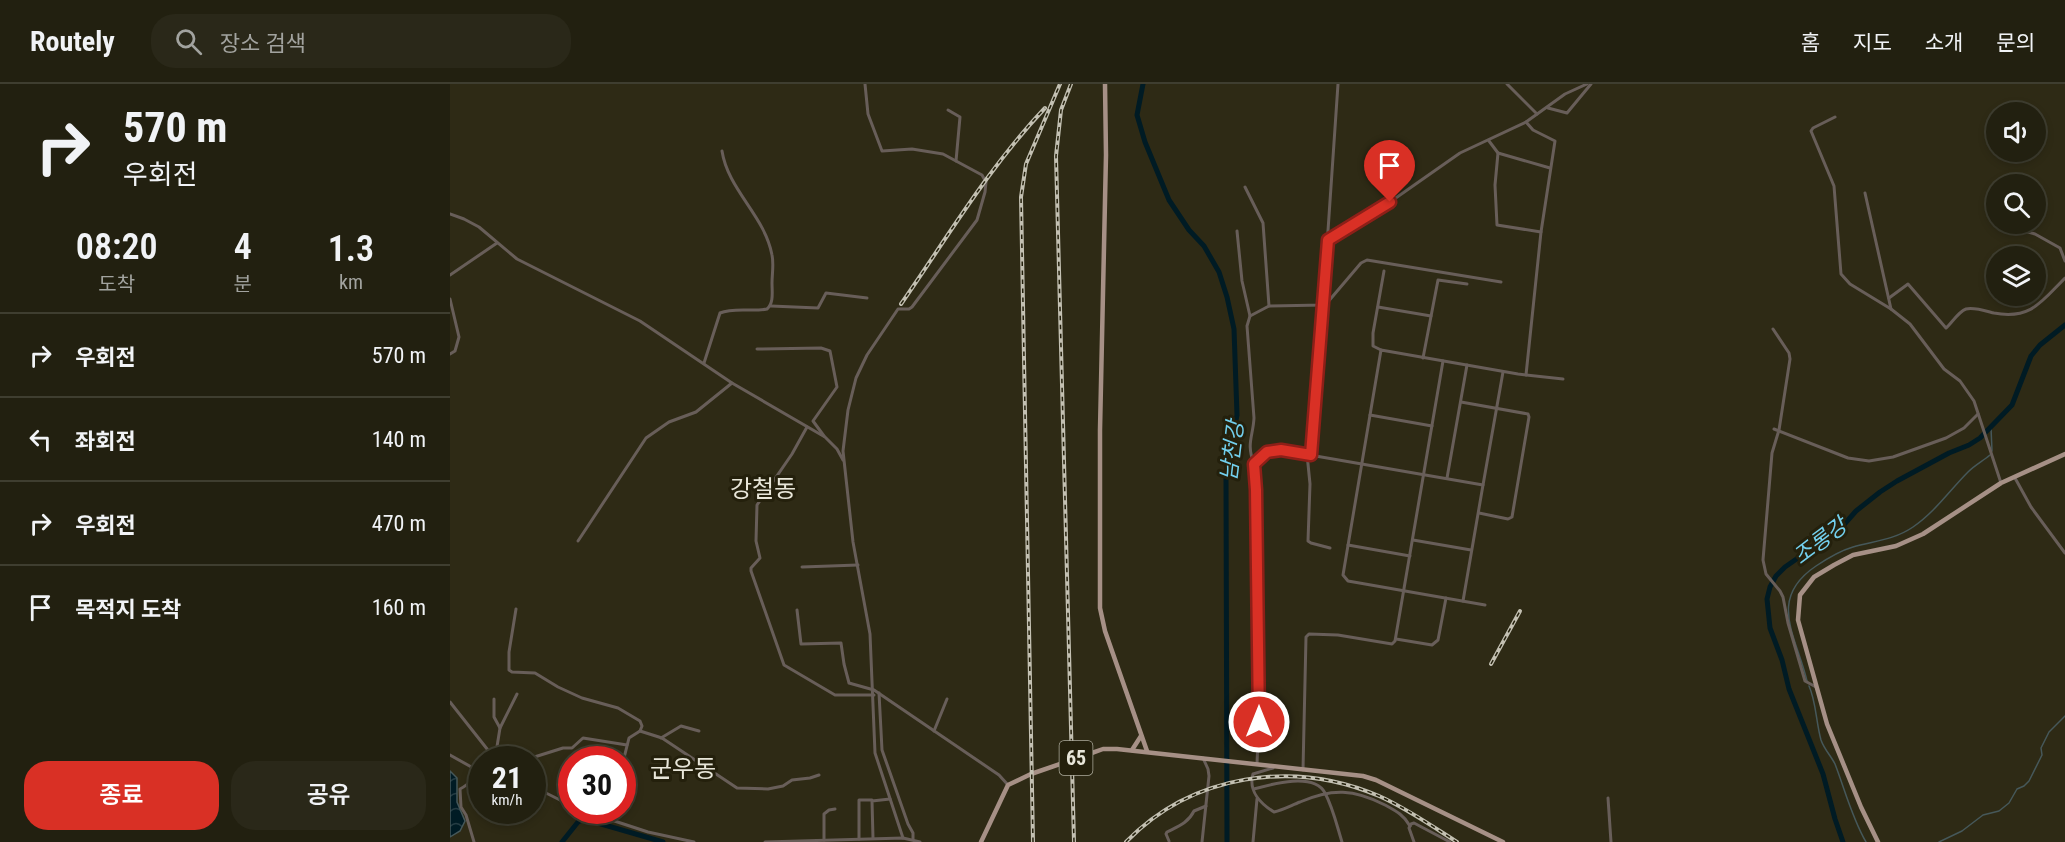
<!DOCTYPE html>
<html lang="ko">
<meta charset="utf-8">
<style>
:root{--surface:#222010;--page:#2a2819;--text:#f1f3f6;--muted:#a2a39f;--line:#3f3e30;--accent:#d93025}
body{margin:0;font-family:"Roboto Condensed","Noto Sans KR",sans-serif;background:var(--page);color:var(--text);height:100vh;display:flex;flex-direction:column;font-size:22px;white-space:nowrap}
*{box-sizing:border-box;margin:0}
p{font-size:20px;color:var(--muted)}
.icon{flex:none;width:33px;height:33px;fill:none;stroke:currentColor;stroke-width:2;stroke-linecap:round;stroke-linejoin:round}
.map{position:relative;flex:1;overflow:hidden}
.panel{display:flex;flex-direction:column;background:var(--surface);width:450px}
.panel>*{flex:none}
.banner{background:#222010;color:var(--text);overflow:hidden}
.fabs{position:absolute;left:1536px;top:18px;display:grid;gap:12px}
.fabs a{display:grid;place-items:center;width:60px;height:60px;border-radius:50%;background:var(--surface);box-shadow:0 3px 9px #0003,0 0 0 2px var(--line);font-size:30px}
.speed{position:absolute;left:18px;top:662px;display:flex;gap:12px;font-size:30px;font-weight:700;text-align:center}
.speed>*{display:grid;place-content:center;width:78px;height:78px;border-radius:50%;background:var(--surface);box-shadow:0 3px 9px #0003,0 0 0 2px var(--line);line-height:1}
.speed small{font-size:15px;font-weight:400}
.speed .limit{border:9px solid #d22;background:#fff;color:#111}
.pin{position:absolute;display:grid;place-items:center;width:51px;height:51px;color:#fff;margin:-62px -26px;border-radius:50% 50% 50% 0;rotate:-45deg;box-shadow:0 0 6px #0007}
.pin .icon{rotate:45deg}
.me{position:absolute;width:66px;margin:-33px;rotate:0deg;stroke-linejoin:round;filter:drop-shadow(0 0 4px #0008)}
.turn{display:flex;align-items:center;gap:21px;height:126px;padding:0 24px;font-size:27px}
.turn .icon{width:78px;height:78px;stroke-width:2.5}
.turn b{display:block;font-size:42px;line-height:51px}
.eta{display:flex;justify-content:space-evenly;align-items:center;height:102px;text-align:center}
.eta b{font-size:36px;font-weight:600;line-height:42px}
.primary-button{display:flex;gap:12px;margin-top:auto;padding:12px 24px}
.primary-button a{flex:1;height:69px;border-radius:24px;background:var(--accent);color:#fff;font-size:24px;font-weight:600;line-height:69px;text-align:center}
.primary-button a+a{background:var(--page);color:var(--text)}
ul{padding:0;list-style:none}
li{display:flex;align-items:center;gap:18px;height:84px;padding:0 24px;border-top:2px solid var(--line)}
li div{flex:1}
li b{display:block;font-size:22px}
li em{font-style:normal}
header{display:flex;align-items:center;gap:36px;box-sizing:border-box;height:84px;padding:0 30px;background:var(--surface);border-bottom:2px solid var(--line)}
header strong{font-size:28px}
nav{display:flex;gap:33px;margin-inline-start:auto;font-size:21px}
.search{width:420px;height:54px;background:var(--page);display:flex;align-items:center;gap:15px;box-sizing:border-box;padding:0 21px;border-radius:24px;color:var(--muted);font-size:22px}
main{display:flex;flex:1;min-height:0}
.map>svg:first-child{display:block}
</style>
<header>
<strong>Routely</strong>
<div class="search"><svg class="icon" aria-label="search" viewBox="0 0 24 24"><circle cx="10" cy="10" r="6"/><path d="M15 15l6 6"/></svg>장소 검색</div>
<nav><a>홈</a><a>지도</a><a>소개</a><a>문의</a></nav>
</header>
<main>
<section class="panel">
<div class="banner">
<div class="turn"><svg class="icon" aria-label="right" viewBox="0 0 24 24"><path d="M7 20v-9h11M14 6l5 5-5 5"/></svg><div><b>570 m</b>우회전</div></div>
</div>
<div class="eta">
<div><b>08:20</b><p>도착</p></div>
<div><b>4</b><p>분</p></div>
<div><b>1.3</b><p>km</p></div>
</div>
<ul>
<li><svg class="icon" aria-label="right" viewBox="0 0 24 24"><path d="M7 20v-9h11M14 6l5 5-5 5"/></svg><div><b>우회전</b></div><em>570 m</em></li>
<li><svg class="icon" aria-label="left" viewBox="0 0 24 24"><path d="M17 20v-9H6M10 6l-5 5 5 5"/></svg><div><b>좌회전</b></div><em>140 m</em></li>
<li><svg class="icon" aria-label="right" viewBox="0 0 24 24"><path d="M7 20v-9h11M14 6l5 5-5 5"/></svg><div><b>우회전</b></div><em>470 m</em></li>
<li><svg class="icon" aria-label="arrive" viewBox="0 0 24 24"><path d="M6 21V4h12l-3 4 3 4H6"/></svg><div><b>목적지 도착</b></div><em>160 m</em></li>
</ul>
<div class="primary-button"><a>종료</a><a>공유</a></div>
</section>
<div class="map">
<svg width="1615" height="758" viewBox="0 0 1615 758">
<defs>
<pattern id="water-waves" width="16" height="10" patternUnits="userSpaceOnUse" patternTransform="scale(1.5)"><rect width="16" height="10" fill="#001b24"/><path d="M0 5q4-4 8 0t8 0" fill="none" stroke="#253c43"/></pattern>
</defs>
<rect width="100%" height="100%" fill="#2e2a15"/>
<!-- water -->
<path fill="url(#water-waves)" stroke="#46585a" stroke-width="1.5" d="M0,687l7,7v24l8,19 -5,10 -10,6z"/>
<g fill="none" stroke-linecap="round" stroke-linejoin="round">
<!-- stream -->
<g stroke="#46585a" stroke-width="1.5">
<path d="M1541,344l1,23"/>
<path d="M1357,597c-11,-46 -40,-82 9,-115 12,-8 23,-15 37,-19 21,-6 41,-7 60,-20 22,-15 37,-37 55,-55 7,-7 15,-11 22,-17"/>
<path d="M1359,602c7,15 7,36 12,54 3,9 10,16 14,24 10,26 17,54 31,78"/>
<path d="M1489,758l23,-11 21,-16 16,-4 10,-8 8,-14 7,-3 5,-5 13,-26 -1,-7 8,-16 16,-16"/>
</g>
<!-- river -->
<g stroke="#001b24" stroke-width="5">
<path d="M693,0l-6,31 8,27 24,58 20,30 15,16 15,26 8,25 7,32 3,86 -11,57 1,370"/>
<path d="M112,758l16,-20 6,-3 79,23"/>
<path d="M1393,758l-8,-23 -12,-45 -34,-85 -7,-29 -12,-32 -3,-29 3,-12 6,-11 9,-9 56,-39 15,-17 24,-19 17,-11 52,-28 20,-8 11,-7 32,-33 19,-49 9,-11 25,-20"/>
</g>
<!-- minor -->
<g stroke="#685e59" stroke-width="3">
<path d="M415,0l3,30 14,37 30,-2 31,5 39,21 4,7 -1,10 -8,28 -65,87 -3,2h-11l-31,46 -11,23 -8,32 -5,41 10,91 17,92 5,119 28,85"/>
<path d="M1057,0l30,30"/>
<path d="M1098,24l19,5 24,-29"/>
<path d="M498,26l12,7 -4,44"/>
<path d="M1385,33l-22,11 -2,3 23,55 7,88 9,10 41,25 19,15 34,45 16,12 14,20 27,82"/>
<path d="M1076,38l7,8 22,11 -14,91 -15,143"/>
<path d="M1039,57l9,12 -3,32 2,40 44,7"/>
<path d="M1048,69l52,15"/>
<path d="M795,103l18,36 6,83"/>
<path d="M1415,109l26,116"/>
<path d="M0,130l14,5 15,8 38,32 123,62 92,62 93,54 12,12 6,11"/>
<path d="M1571,146l14,4 25,14 5,13"/>
<path d="M787,147l5,50 8,35"/>
<path d="M877,156l63,-38 70,-49 66,-31 39,-28 22,-10"/>
<path d="M0,191l47,-32"/>
<path d="M1439,214l19,-14 38,44c6,-5 12,-16 20,-19 8,-2 20,2 28,4 37,7 48,-12 71,-35"/>
<path d="M0,215l9,38 -4,14 -5,3"/>
<path d="M321,222l47,2 8,-15 41,5"/>
<path d="M928,223l53,9"/>
<path d="M1323,245l16,24 1,6 -11,71 -7,23 -9,107 3,14 14,17 3,6 5,26 17,58 11,6"/>
<path d="M307,265l64,-1 9,3 7,36 -24,34 11,15"/>
<path d="M931,266l-8,-4v-13l11,-62"/>
<path d="M973,274l15,-78 29,4"/>
<path d="M254,279l16,-50c14,-6 32,-1 47,-4 7,-6 5,-17 5,-26 0,-9 2,-19 0,-28 -7,-39 -44,-65 -50,-104"/>
<path d="M1011,318l67,12 1,3 -17,100 -4,2 -29,-6"/>
<path d="M920,331l62,11"/>
<path d="M357,343l-15,27 -35,51 -1,36 4,17 -9,10v3l33,94 51,30h39"/>
<path d="M1324,345l74,29 21,3 24,-4 53,-19 18,-10 14,-14"/>
<path d="M857,370l3,30 -2,57 3,2 19,5"/>
<path d="M861,371l3,-19 24,-352"/>
<path d="M804,380c-8,-21 -1,-27 0,-46l-7,-92 3,-10 19,-10 54,-1 4,-2 34,-40 6,-3 134,22"/>
<path d="M997,394l20,-113"/>
<path d="M1565,394l16,29 34,46"/>
<path d="M1033,401l20,-113"/>
<path d="M963,456l58,10"/>
<path d="M128,457l68,-103 23,-16 27,-10 36,-29"/>
<path d="M898,461l62,11"/>
<path d="M352,483l56,-2"/>
<path d="M1035,521l-137,-24 -5,-6 38,-225 137,24 45,5"/>
<path d="M66,525l-7,43v18l3,2 23,1 23,14 24,11 36,10 22,13 2,5 -2,5 -11,7 -7,28"/>
<path d="M347,526l4,34 40,-1 3,21 5,19 25,7 125,85 9,10"/>
<path d="M946,555l36,6 6,-5 8,-42"/>
<path d="M429,609l3,57 26,74 5,9v6"/>
<path d="M44,615v18l6,11"/>
<path d="M0,618l45,57"/>
<path d="M190,647l22,7 75,50 31,1 15,-3 9,-6 18,-2 9,-3"/>
<path d="M484,647l13,-32"/>
<path d="M211,654l20,-12 18,5"/>
<path d="M0,671l32,18"/>
<path d="M45,675l5,-31 17,-34"/>
<path d="M78,675l35,-11h9l11,-10 44,7"/>
<path d="M807,680c3,-65 2,-130 1,-194 -1,-35 2,-72 -4,-106 10,-8 15,-12 27,-14l202,35 -20,116"/>
<path d="M823,684l-20,6c-5,17 8,30 21,38 9,-2 18,-7 26,-10 32,-14 54,-13 85,3 11,6 19,10 25,21"/>
<path d="M853,686l3,-133 3,-3 29,1 54,9 3,-3 48,-280"/>
<path d="M82,702l40,20"/>
<path d="M804,705c18,-5 60,-17 71,4 8,15 12,33 17,49"/>
<path d="M1158,714l3,44"/>
<path d="M131,726l67,22 46,10"/>
<path d="M153,734l2,-8"/>
<path d="M423,754l-1,-37 18,-2"/>
<path d="M409,755v-39h13"/>
<path d="M374,756v-26l5,-4 6,-1"/>
<path d="M719,757l-3,-7 1,-2c12,-6 21,-9 27,-21l12,-5"/>
<path d="M24,758l-8,-27 -5,-8 -1,-18c8,-4 13,-11 22,-13"/>
<path d="M315,758l138,-4 17,4"/>
<path d="M752,758l7,-66 -1,-7 -5,-11"/>
<path d="M803,758l4,-43"/>
<path d="M964,758l-5,-14 2,-4 3,-1 36,19"/>
</g>
<!-- major -->
<g stroke="#a69086" stroke-width="4.5">
<path d="M655,0l1,71 -6,275v178l5,23 42,120"/>
<path d="M682,666l9,-14"/>
<path d="M531,758l27,-57 23,-11 58,-20 14,-5h14l246,27 13,4 127,62"/>
<path d="M1428,758l-17,-35 -34,-83 -29,-104 2,-25 14,-18 20,-12 19,-10 43,-9 27,-12 78,-51 64,-29"/>
</g>
<!-- rail casing -->
<g stroke="#c3c0b2" stroke-width="4">
<g id="rail">
<path d="M621,0l-10,26 -5,46 18,686"/>
<path d="M451,220c46,-66 88,-137 144,-196"/>
<path d="M1041,580l29,-53"/>
<path d="M583,758l-12,-645 5,-33 34,-80"/>
<path d="M676,758c66,-68 167,-83 253,-46 27,12 53,30 78,46"/>
</g>
</g>
<!-- rail -->
<use href="#rail" stroke="#24200c" stroke-width="1.5" stroke-dasharray="4.5" stroke-linecap="butt"/>
</g>
<g fill="none" stroke-linecap="round" stroke-linejoin="round">
<!-- route casing -->
<g stroke="#8d1f18" stroke-width="15">
<path id="route" d="M809,638l-3,-232 -2,-26 13,-12 14,-2 30,5 17,-215 62,-38"/>
</g>
<!-- route -->
<use href="#route" stroke="#d93025" stroke-width="10"/>
</g>
<g text-anchor="middle" dominant-baseline="central" stroke-width="6" stroke-linejoin="round" paint-order="stroke">
<!-- shield labels -->
<rect fill="#24200c" stroke="#adab9c" stroke-width="1.5" x="609.5" y="657" width="33" height="34" rx="4.5"/>
<g font-size="20" font-weight="bold" fill="#e8e6d9">
<text x="626" y="674">65</text>
</g>
<!-- water labels -->
<g font-size="22" font-style="italic" fill="#73d0ee" stroke="#24200c">
<text transform="translate(782 367) rotate(-83)">남천강</text>
<text transform="translate(1370 457) rotate(-37)">조롱강</text>
</g>
<!-- quarter labels -->
<g font-size="24" fill="#e8e6d9" stroke="#24200c">
<text x="313" y="405">강철동</text>
<text x="233" y="685">군우동</text>
</g>
</g>
</svg>
<div class="fabs">
<a><svg class="icon" aria-label="sound" viewBox="0 0 24 24"><path d="M4 9h4l5-4v14l-5-4H4zM17 9q2 3 0 6"/></svg></a>
<a><svg class="icon" aria-label="search" viewBox="0 0 24 24"><circle cx="10" cy="10" r="6"/><path d="M15 15l6 6"/></svg></a>
<a><svg class="icon" aria-label="layers" viewBox="0 0 24 24"><path d="M12 4l9 5-9 5-9-5zM3 14l9 5 9-5"/></svg></a>
</div>
<div class="speed"><div>21<small>km/h</small></div><div class="limit">30</div></div>
<div class="pin" style="left:940px;top:118px;background:#d93025"><svg class="icon" aria-label="arrive" viewBox="0 0 24 24"><path d="M6 21V4h12l-3 4 3 4H6"/></svg></div>
<svg class="me" style="left:809px;top:638px" viewBox="-20 -20 40 40"><circle r="17" fill="#d93025" stroke="#fff" stroke-width="3"/><path d="M0-11L8 9 0 5-8 9z" fill="#fff"/></svg>
</div>
</main>
